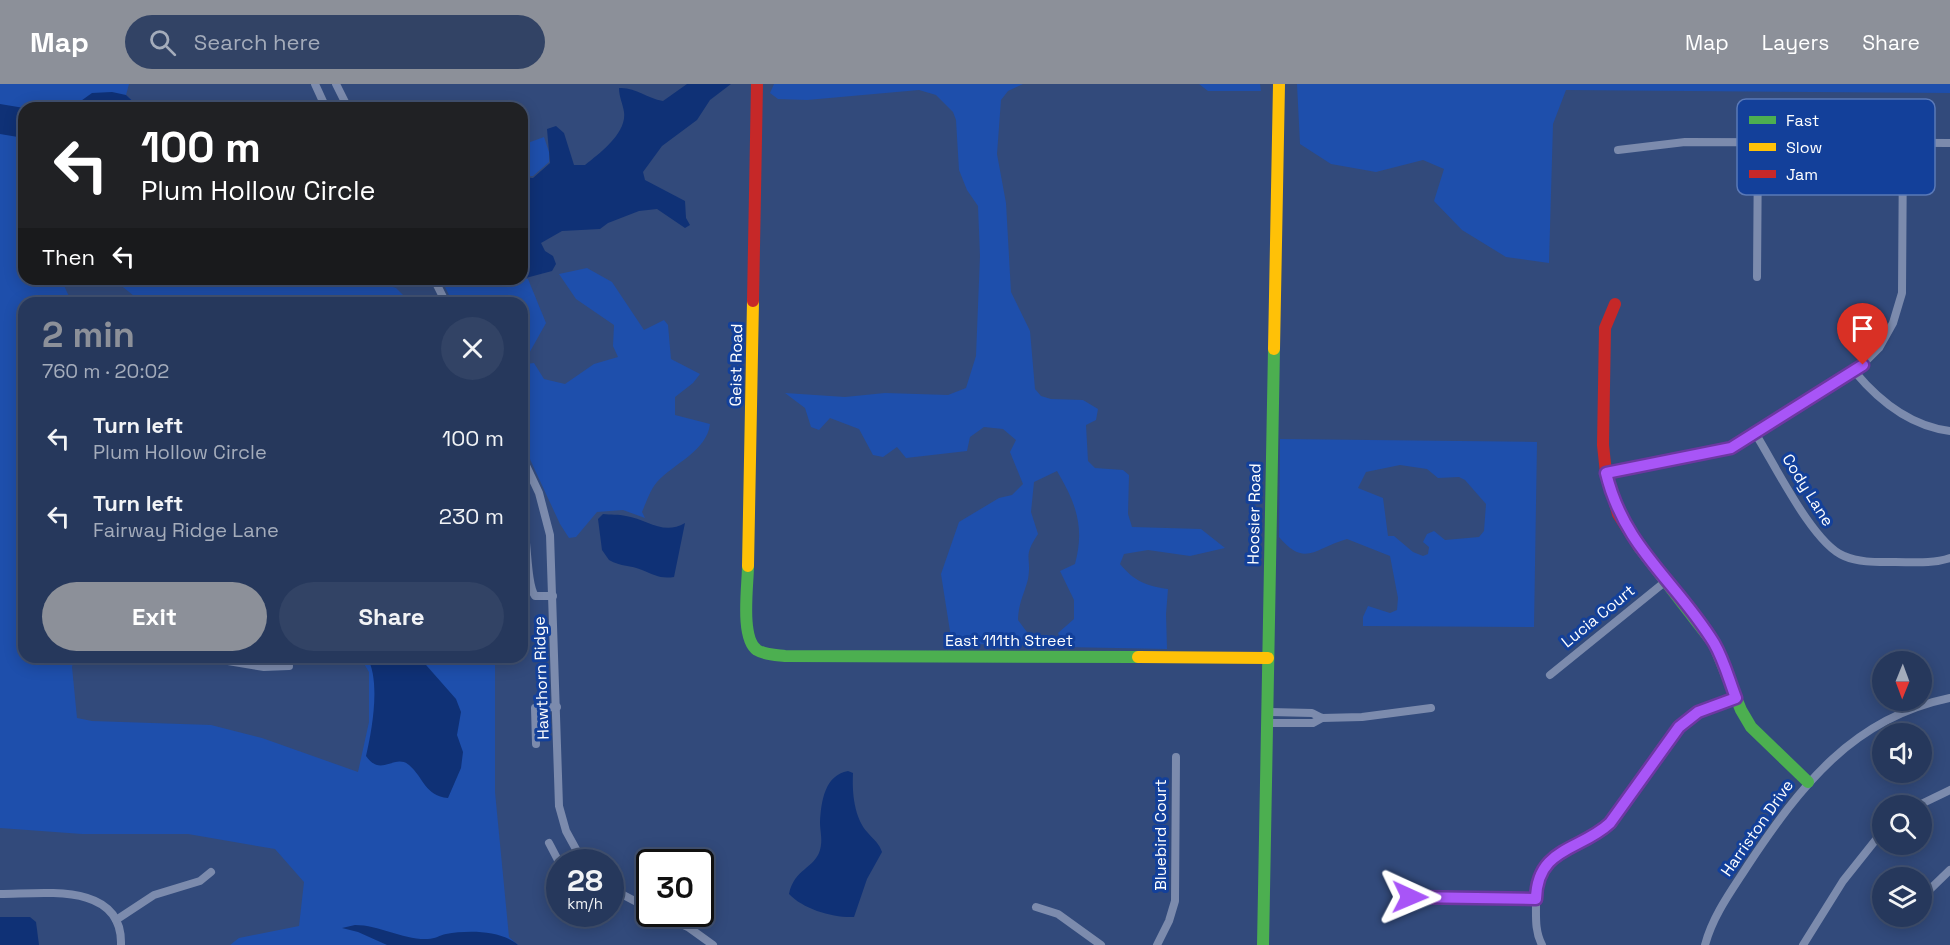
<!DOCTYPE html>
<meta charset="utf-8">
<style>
:root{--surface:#26385c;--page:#324365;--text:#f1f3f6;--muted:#a4acbb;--line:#425272;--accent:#8c9099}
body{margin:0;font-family:"Space Grotesk",sans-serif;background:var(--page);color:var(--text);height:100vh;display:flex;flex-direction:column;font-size:22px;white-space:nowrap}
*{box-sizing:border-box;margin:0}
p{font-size:20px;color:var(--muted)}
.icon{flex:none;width:33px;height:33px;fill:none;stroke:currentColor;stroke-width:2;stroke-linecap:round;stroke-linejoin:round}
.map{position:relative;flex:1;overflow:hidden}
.panel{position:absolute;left:18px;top:213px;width:510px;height:366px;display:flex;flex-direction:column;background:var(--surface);border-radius:18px;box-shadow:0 3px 15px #0003,0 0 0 2px var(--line)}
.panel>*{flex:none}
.hud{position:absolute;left:18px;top:18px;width:510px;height:183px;border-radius:18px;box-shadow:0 3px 15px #0003,0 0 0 2px var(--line);background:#202124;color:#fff;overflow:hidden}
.needle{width:39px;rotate:181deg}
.tools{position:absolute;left:1872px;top:567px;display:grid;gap:12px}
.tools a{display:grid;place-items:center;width:60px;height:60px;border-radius:50%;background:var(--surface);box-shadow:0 3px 15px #0003,0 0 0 2px var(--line);font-size:30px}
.speed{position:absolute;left:546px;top:765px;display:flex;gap:12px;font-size:30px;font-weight:700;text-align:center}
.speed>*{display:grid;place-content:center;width:78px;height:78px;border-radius:50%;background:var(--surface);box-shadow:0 3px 15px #0003,0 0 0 2px var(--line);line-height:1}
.speed small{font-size:15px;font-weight:400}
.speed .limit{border:3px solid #111;border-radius:9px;background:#fff;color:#111}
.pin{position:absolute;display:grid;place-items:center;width:51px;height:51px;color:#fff;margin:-62px -26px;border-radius:50% 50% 50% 0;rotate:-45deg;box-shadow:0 0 6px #0007}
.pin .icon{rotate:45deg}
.me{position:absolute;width:66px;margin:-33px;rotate:91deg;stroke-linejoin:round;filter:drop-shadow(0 0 4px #0008)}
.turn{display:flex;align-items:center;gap:21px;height:126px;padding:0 24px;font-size:27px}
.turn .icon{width:78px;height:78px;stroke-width:2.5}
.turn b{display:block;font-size:42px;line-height:51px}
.then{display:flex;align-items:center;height:57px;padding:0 24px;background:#0003;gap:12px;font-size:22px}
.round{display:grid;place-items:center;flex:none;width:63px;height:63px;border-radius:32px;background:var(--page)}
.overview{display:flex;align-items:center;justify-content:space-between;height:102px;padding:0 24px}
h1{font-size:36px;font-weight:600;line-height:45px;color:var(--accent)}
.action{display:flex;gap:12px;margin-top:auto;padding:12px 24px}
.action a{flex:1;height:69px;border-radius:36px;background:var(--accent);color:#fff;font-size:24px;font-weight:600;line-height:69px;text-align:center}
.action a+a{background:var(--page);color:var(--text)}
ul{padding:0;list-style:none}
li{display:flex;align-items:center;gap:18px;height:78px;padding:0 24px}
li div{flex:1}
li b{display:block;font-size:22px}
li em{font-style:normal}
header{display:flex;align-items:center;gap:36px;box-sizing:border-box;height:84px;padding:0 30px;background:var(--accent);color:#fff}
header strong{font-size:28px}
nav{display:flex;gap:33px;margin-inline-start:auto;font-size:21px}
.search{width:420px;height:54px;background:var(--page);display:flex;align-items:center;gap:15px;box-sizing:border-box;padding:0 21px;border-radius:33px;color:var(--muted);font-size:22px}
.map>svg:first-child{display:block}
</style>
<header>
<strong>Map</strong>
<div class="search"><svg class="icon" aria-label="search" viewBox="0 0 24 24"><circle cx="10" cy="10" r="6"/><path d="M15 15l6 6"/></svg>Search here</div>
<nav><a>Map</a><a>Layers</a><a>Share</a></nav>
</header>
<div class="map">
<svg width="1950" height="861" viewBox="0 0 1950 861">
<rect width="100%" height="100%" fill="#324a7b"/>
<!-- green -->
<g fill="#1e4fac" fill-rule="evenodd">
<path d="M0,0h129l-3,11 14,13h-116v171h37l11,24h-48v354h50l-2,10 5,51 15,3 119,4 51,13 96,34 11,-50v-50l-9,-15h135v135l14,145 9,8h-288l9,-7 60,-12 5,-44 -29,-33 -87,-15h-106l-82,-6z"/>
<path d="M774,0h249l-15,7 -7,9 -4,54 9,49 5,89 19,39 5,58 6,7 10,3 32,1 15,9 -2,11 -10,5 2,36 7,7 28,2 6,5 -1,39 4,13 69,2 24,19 -35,8 -42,-6 -24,4 -4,10c14,17 26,22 48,25l-2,25 1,35 -103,-2 -6,-14 16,-14v-19l-14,-29 15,-7c10,-37 1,-61 -18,-93l-23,11 -3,30 7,22c-16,24 -6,22 -10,45 -4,16 -9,22 -10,41l14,19 -3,6 -77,-1 -11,-70 18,-52 40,-24 13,-3 11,-11 -13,-32 6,-12 -13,-11 -19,-2 -14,10 -3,14 -61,7 -9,-11 -14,10 -10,-2 -14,-26 -29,-11 -11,12 -8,-3 -6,-19 -20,-15 60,4 40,-4 63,2 18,-7 10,-32 4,-100 -2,-50 -11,-16 -8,-20 -3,-50 -3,-8 -17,-17 -17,-5 -112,10 -29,-1 -8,-6z"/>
<path d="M1199,0h61l1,7h-53z"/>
<path d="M1297,0h653v9l-384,-3 -13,34 -4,139 -43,-6 -44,-27 -28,-29 10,-32 -21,-9 -47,12 -45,-8 -31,-20z"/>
<path d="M544,53l5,15v10l-16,14h-11v-31z"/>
<path d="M587,184l25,14 32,48 20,-10 4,5 3,34 29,15 -7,9 -18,14v18l35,9c-3,27 -37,40 -53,58 -7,8 -11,21 -15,30l3,6 -22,-8 -26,2 -21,25 -7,1 -9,-14 -38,-82v-70l4,-8 8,-1 10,16 21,5 29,-20 24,-7 -5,-11 1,-21 -38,-26 -17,-25z"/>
<path d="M113,195h254l29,9 15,15h-257l-15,-3z"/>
<path d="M441,195h87l18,44 -19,34h-5v-54h-69z"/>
<path d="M1280,355l257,3 -3,185 -171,-1v-9l5,-11 22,7 7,-3 1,-12 -8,-42 -43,-17c-32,9 -42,29 -68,-2zM1400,381l27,4 11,9 21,-1 6,3 21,24 -2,27 -5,6 -34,3 -11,-9 -7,3 -4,8 6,5 -1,7 -5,2 -10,-4 -19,-16h-6l-5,-38 -25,-10 8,-16z"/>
</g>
<!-- water -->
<g fill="#0f3176">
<path d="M687,0h44l-21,16 -13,20 -35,26 -19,26 2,8 40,21 1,17 4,7 -5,3 -28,-19 -18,2 -31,12 -8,6 -38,2 -21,12 4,8 8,5 3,8 -4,7 -30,8v-102l11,1 17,-15 -3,-34 9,-3 8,7 10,32h11c15,-12 42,-32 39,-53 -1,-8 -5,-15 -5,-24 17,-1 27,10 44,13z"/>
<path d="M112,8l14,3 14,13h-69l21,-15z"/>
<path d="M0,20l24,4v30l-24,-4z"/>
<path d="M603,430c7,1 16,0 23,2 21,3 37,20 59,7l-11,54c-14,2 -19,-2 -32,-7 -11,-5 -21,-3 -33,-10l-7,-10 -4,-31z"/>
<path d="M367,573h52l37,42 5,13 -4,23 6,17 -2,16 -13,30c-23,-2 -24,-20 -39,-33 -14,-12 -28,13 -43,-9 6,-26 15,-75 1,-99z"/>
<path d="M848,687l5,2c-1,19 1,45 15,60 6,7 11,10 14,19l-15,27 -13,38c-21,1 -51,-8 -65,-23 5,-25 26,-26 31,-44 3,-10 0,-18 0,-28 1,-21 5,-47 28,-51z"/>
<path d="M0,833h30l6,5 3,23h-39z"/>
<path d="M355,841c25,0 47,15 73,14 7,0 12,-4 18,-5 22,-4 55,-4 72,11h-131l-29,-13 -16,-4z"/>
</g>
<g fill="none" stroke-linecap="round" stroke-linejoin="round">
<!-- street -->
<g stroke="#7c8bad" stroke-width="8">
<path d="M315,0l11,24"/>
<path d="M336,0l12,24"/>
<path d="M1618,66l67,-8 265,1"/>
<path d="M1757,193l1,-135"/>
<path d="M434,195l12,24"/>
<path d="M1855,288c25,30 55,54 95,59"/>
<path d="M1755,349c19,30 58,111 89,123 16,7 34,6 51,6 18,0 37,2 55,-4"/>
<path d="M522,373l17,36 11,42 9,271 7,25 17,31"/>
<path d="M1606,389l125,-25 124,-76 24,-24 14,-25 9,-30 1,-150"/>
<path d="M522,432c6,20 4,67 13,80h18"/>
<path d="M204,573l60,10 25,-1"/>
<path d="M1550,591l116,-94"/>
<path d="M1267,628l45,1 10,5 40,-1 69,-9"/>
<path d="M1267,639h46l9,-5"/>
<path d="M536,660l-1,-36 22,-1"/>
<path d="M1917,722l33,-16"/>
<path d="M549,759l11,21"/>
<path d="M610,804l40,21"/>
<path d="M0,810c42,0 123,-13 121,51"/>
<path d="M1410,813l126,2"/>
<path d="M1922,813l28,-27"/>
<path d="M1036,823l22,7 43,31"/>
<path d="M660,830l28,13 25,18"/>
<path d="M116,836l38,-25 46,-14 11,-9"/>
<path d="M1910,838l2,-6"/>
<path d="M1157,861l12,-24 6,-20 1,-144"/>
<path d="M1542,861c-7,-13 -6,-27 -6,-42 1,-57 41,-49 74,-80 28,-32 44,-80 79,-105 14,-10 31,-15 47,-20"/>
<path d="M1705,861c8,-30 27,-55 43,-80 52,-78 104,-147 202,-167"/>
<path d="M1803,861l40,-64 39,-49"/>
</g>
<!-- fast -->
<g stroke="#4caf50" stroke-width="12">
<path d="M1639,463l75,97 27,66 10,17 57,55"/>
<path d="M748,482c0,19 -8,72 9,84 8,5 19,5 28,6l353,1"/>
<path d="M1263,861l11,-596"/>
</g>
<!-- slow -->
<g stroke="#ffc107" stroke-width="12">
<path d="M1274,265l5,-265"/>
<path d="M748,482l5,-265"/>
<path d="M1138,573l130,1"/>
</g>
<!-- jam -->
<g stroke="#c62828" stroke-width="12">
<path d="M753,217l4,-217"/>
<path d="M1615,220l-10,24 -2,117 3,28 12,41 21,33"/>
</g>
</g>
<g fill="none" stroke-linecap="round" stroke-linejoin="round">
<!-- route casing -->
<g stroke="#6d37a1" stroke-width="15">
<path id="route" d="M1410,813l126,2c1,-52 44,-48 74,-76l69,-96 19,-15 38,-14c-7,-18 -12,-38 -22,-55 -38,-62 -90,-95 -108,-170l125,-25 132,-83"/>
</g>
<!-- route -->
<use href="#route" stroke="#a855f7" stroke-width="10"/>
</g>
<g text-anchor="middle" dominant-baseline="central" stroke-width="6" stroke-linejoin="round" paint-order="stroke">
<!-- street labels -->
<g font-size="16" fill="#fff" stroke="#13409a">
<text transform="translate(736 281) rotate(-89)">Geist Road</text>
<text transform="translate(1808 406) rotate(58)">Cody Lane</text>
<text transform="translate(1254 430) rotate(-89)">Hoosier Road</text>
<text transform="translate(1598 532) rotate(-39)">Lucia Court</text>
<text x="1009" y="556">East 111th Street</text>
<text transform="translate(541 594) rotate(-92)">Hawthorn Ridge</text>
<text transform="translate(1757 744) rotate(-55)">Harriston Drive</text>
<text transform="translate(1160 751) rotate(-90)">Bluebird Court</text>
</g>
</g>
<!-- legend -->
<rect x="1737" y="15" width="198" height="96" rx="9" fill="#13409a" stroke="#5a79b8" stroke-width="1.5"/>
<rect x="1749" y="32" width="27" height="8" fill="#4caf50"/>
<rect x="1749" y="59" width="27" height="8" fill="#ffc107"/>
<rect x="1749" y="86" width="27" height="8" fill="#c62828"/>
<g font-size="16" fill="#fff">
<text x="1786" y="42">Fast</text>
<text x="1786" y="69">Slow</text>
<text x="1786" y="96">Jam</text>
</g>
</svg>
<div class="tools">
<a><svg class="needle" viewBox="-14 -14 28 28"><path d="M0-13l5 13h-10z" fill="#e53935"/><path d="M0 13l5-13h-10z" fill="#a4acbb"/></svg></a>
<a><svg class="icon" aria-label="sound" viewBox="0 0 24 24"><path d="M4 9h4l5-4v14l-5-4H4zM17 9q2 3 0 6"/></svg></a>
<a><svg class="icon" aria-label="search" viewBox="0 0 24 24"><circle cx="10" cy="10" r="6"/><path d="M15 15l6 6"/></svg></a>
<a><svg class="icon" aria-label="layers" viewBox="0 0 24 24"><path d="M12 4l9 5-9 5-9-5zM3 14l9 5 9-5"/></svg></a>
</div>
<div class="speed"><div>28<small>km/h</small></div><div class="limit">30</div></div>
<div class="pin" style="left:1863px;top:281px;background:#d93025"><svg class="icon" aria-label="arrive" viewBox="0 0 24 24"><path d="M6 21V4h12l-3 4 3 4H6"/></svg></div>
<svg class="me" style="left:1410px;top:813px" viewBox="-20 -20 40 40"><path d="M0-17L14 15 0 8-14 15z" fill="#a855f7" stroke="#fff" stroke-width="4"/></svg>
<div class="hud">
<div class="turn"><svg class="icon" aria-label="left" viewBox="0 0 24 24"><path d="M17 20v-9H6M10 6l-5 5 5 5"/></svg><div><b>100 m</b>Plum Hollow Circle</div></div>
<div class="then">Then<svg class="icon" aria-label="left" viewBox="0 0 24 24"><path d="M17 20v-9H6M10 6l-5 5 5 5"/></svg></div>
</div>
<section class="panel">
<div class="overview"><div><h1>2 min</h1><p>760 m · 20:02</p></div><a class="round"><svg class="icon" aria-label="close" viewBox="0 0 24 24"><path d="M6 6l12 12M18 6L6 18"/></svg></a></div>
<ul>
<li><svg class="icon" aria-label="left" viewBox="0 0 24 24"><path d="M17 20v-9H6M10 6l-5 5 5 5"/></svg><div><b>Turn left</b><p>Plum Hollow Circle</p></div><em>100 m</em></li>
<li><svg class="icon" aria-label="left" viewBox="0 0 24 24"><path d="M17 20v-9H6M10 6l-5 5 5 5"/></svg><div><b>Turn left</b><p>Fairway Ridge Lane</p></div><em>230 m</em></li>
</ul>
<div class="action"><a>Exit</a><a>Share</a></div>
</section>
</div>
